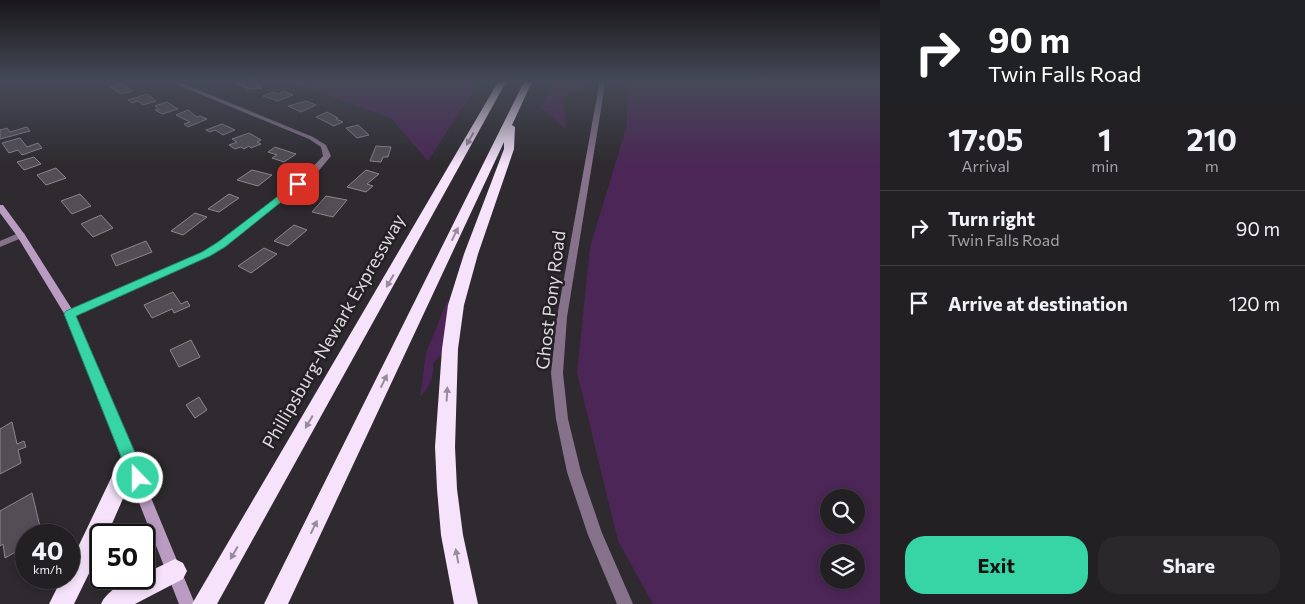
<!DOCTYPE html>
<style>
:root{--surface:#222023;--page:#2a282b;--text:#f1f3f6;--muted:#a2a3a6;--line:#3f3e41;--accent:#37d4a6}
body{margin:0;font-family:Commissioner,sans-serif;background:var(--page);color:var(--text);height:100vh;display:flex;flex-direction:column;font-size:19px;white-space:nowrap}
*{box-sizing:border-box;margin:0}
p{font-size:16px;color:var(--muted)}
.icon{flex:none;width:28px;height:28px;fill:none;stroke:currentColor;stroke-width:2;stroke-linecap:round;stroke-linejoin:round}
.map{position:relative;flex:1;overflow:hidden}
.panel{display:flex;flex-direction:column;background:var(--surface);width:425px}
.panel>*{flex:none}
.guide{background:#202124;color:#fff;overflow:hidden}
.fabs{position:absolute;left:820px;top:489px;display:grid;gap:10px}
.fabs a{display:grid;place-items:center;width:45px;height:45px;border-radius:50%;background:var(--surface);box-shadow:0 2px 8px #0003,0 0 0 1px var(--line);font-size:25px}
.speed{position:absolute;left:15px;top:524px;display:flex;gap:10px;font-size:25px;font-weight:700;text-align:center}
.speed>*{display:grid;place-content:center;width:65px;height:65px;border-radius:50%;background:var(--surface);box-shadow:0 2px 8px #0003,0 0 0 1px var(--line);line-height:1}
.speed small{font-size:12px;font-weight:400}
.speed .limit{border:2px solid #111;border-radius:8px;background:#fff;color:#111}
.pin{position:absolute;display:grid;place-items:center;width:42px;height:42px;color:#fff;margin:-21px;border-radius:10px;box-shadow:0 2px 8px #0006}
.me{position:absolute;width:55px;margin:-28px;rotate:338deg;stroke-linejoin:round;filter:drop-shadow(0 0 4px #0008)}
.turn{display:flex;align-items:center;gap:18px;height:105px;padding:0 25px;font-size:22px}
.turn .icon{width:65px;height:65px;stroke-width:2.5}
.turn b{display:block;font-size:35px;line-height:42px}
.eta{display:flex;justify-content:space-evenly;align-items:center;height:85px;text-align:center}
.eta b{font-size:30px;font-weight:700;line-height:35px}
.button{display:flex;gap:10px;margin-top:auto;padding:10px 25px}
.button a{flex:1;height:58px;border-radius:20px;background:var(--accent);color:#111;font-size:20px;font-weight:700;line-height:58px;text-align:center}
.button a+a{background:var(--page);color:var(--text)}
ul{padding:0;list-style:none}
li{display:flex;align-items:center;gap:15px;height:75px;padding:0 25px;border-top:1px solid var(--line)}
li div{flex:1}
li b{display:block;font-size:19px}
li em{font-style:normal}
main{display:flex;flex:1;min-height:0}
.map>svg:first-child{display:block}
</style>
<main>
<div class="map">
<svg width="880" height="604" viewBox="0 0 880 604">
<rect width="100%" height="100%" fill="#2e2a2f"/>
<!-- green -->
<g fill="#4b2656" fill-rule="evenodd">
<path d="M291,82h188l-51,79 -37,-43z"/>
<path d="M552,82h37v4l-26,11 3,32 -25,-21z"/>
<path d="M627,82h246l7,2v520h-227l-35,-63 -41,-168 13,-126 37,-122zM829,498h27v27h-27zM829,552h27v28h-27z"/>
<path d="M447,301l3,1 -9,53 -8,8c1,15 -3,24 -13,34l6,-44z"/>
</g>
<!-- building -->
<g fill="#534e55" stroke="#8c878e">
<path d="M247,82h11h-2l3,2 -3,1 6,3 -14,1 -10,-5z"/>
<path d="M121,84l12,7 -11,3 -12,-7z"/>
<path d="M283,91l10,4 -15,6 -15,-5 10,-4 5,2z"/>
<path d="M147,94l9,7 -13,4 -5,-4 -6,2 -4,-3z"/>
<path d="M306,101l10,4 -15,7 -13,-6z"/>
<path d="M167,102l11,7 -16,5 -7,-4 4,-1 -4,-3z"/>
<path d="M188,110l9,7 3,-1 7,3 -19,8 -4,-3 6,-2 -14,-7z"/>
<path d="M327,112l11,6 -2,1 7,3 -9,4 -18,-9z"/>
<path d="M222,124l13,6 -12,5 -8,-5 -5,2 -4,-2z"/>
<path d="M358,125l11,10 -12,3 -11,-10z"/>
<path d="M27,127l3,4 -30,8v-9l7,-2 3,4z"/>
<path d="M249,133l12,7 -4,2 4,2 -10,4 -2,-2 -5,3 -3,-2 -6,2 -6,-4 8,-3 -5,-3z"/>
<path d="M20,138l7,9 11,-4 4,5 -20,7 -4,-5 -9,3 -7,-10z"/>
<path d="M376,146l15,1 -3,10h-5l-2,5 -11,-1z"/>
<path d="M275,147l21,7 -12,8 -12,-4 5,-3 -9,-3z"/>
<path d="M34,157l7,7 -17,6 -7,-8z"/>
<path d="M56,168l10,10 -20,7 -9,-10z"/>
<path d="M252,170l20,5 -14,11 -21,-6z"/>
<path d="M366,170l13,4 -12,10 6,2 -7,6 -19,-5z"/>
<path d="M80,194l11,12 -19,8 -11,-13z"/>
<path d="M229,194l10,4 -20,14 -11,-3z"/>
<path d="M326,196l21,4 -14,17 -21,-5z"/>
<path d="M195,213l12,4 -24,18 -12,-4z"/>
<path d="M101,215l12,13 -20,9 -12,-13z"/>
<path d="M294,225l13,5 -19,16 -14,-5z"/>
<path d="M146,241l6,11 -36,14 -5,-11z"/>
<path d="M264,248l13,6 -26,19 -13,-7z"/>
<path d="M173,292l8,12 6,-3 3,5 -16,7 -2,-4 -20,9 -8,-13z"/>
<path d="M191,340l9,17 -21,10 -9,-17z"/>
<path d="M199,397l8,13 -12,8 -9,-13z"/>
<path d="M12,422l5,22 7,-3 2,6 -8,3 3,13 -21,11v-45z"/>
<path d="M32,493l10,42h-16v11l-21,12 -2,-14 -3,2v-35z"/>
</g>
<g fill="none" stroke-linecap="round" stroke-linejoin="round">
<!-- street -->
<g fill="#86738b" fill-rule="evenodd">
<path d="M173,82h6l134,55 13,8 5,11 -15,18 -91,73 -16,9 -135,61h-8l-1,-3 1,-3 137,-59 16,-9 91,-73 13,-14 -2,-9 -12,-8 -136,-56z"/>
<path d="M598,82h6v9l-37,226 -4,56 5,46 13,53 21,61 31,71h-16l-29,-69 -21,-63 -11,-53 -5,-46 6,-56 41,-226z"/>
<path d="M21,232l3,1 1,2 -1,2 -24,10v-6z"/>
</g>
<!-- secondary -->
<path fill="#ba9cc2" fill-rule="evenodd" d="M0,205h3l22,30 50,79 120,290h-16l-114,-289 -48,-79 -17,-23z"/>
<!-- highway -->
<g fill="#f6e3fb" fill-rule="evenodd">
<path d="M498,82h8l-289,522h-25z"/>
<path d="M524,82h8l-20,43 3,2 -1,22 -36,105 -14,51 -6,44 -3,98 2,42 6,46 15,69h-24l-13,-69 -4,-46 -2,-42 7,-98 6,-44 16,-51 40,-105v-7l-216,462h-24z"/>
<path d="M130,451l7,2 3,7 -33,75h-6v14l-27,55h-25l13,-26h7v-12l54,-113z"/>
<path d="M175,559l8,4 4,8 -4,8 -48,25h-34c6,-14 28,-26 43,-26v-4z"/>
</g>
</g>
<!-- one-way arrows -->
<defs><path id="oneway-solid" d="M-6-.8H1V-3.2L6.5 0L1 3.2V.8H-6Z" transform="scale(1.25)"/></defs>
<g fill="#988b9b">
<use href="#oneway-solid" transform="translate(470 139) rotate(119)"/>
<use href="#oneway-solid" transform="translate(455 234) rotate(-64)"/>
<use href="#oneway-solid" transform="translate(390 281) rotate(120)"/>
<use href="#oneway-solid" transform="translate(384 381) rotate(-64)"/>
<use href="#oneway-solid" transform="translate(447 394) rotate(-87)"/>
<use href="#oneway-solid" transform="translate(309 422) rotate(120)"/>
<use href="#oneway-solid" transform="translate(314 527) rotate(-64)"/>
<use href="#oneway-solid" transform="translate(234 553) rotate(120)"/>
<use href="#oneway-solid" transform="translate(457 556) rotate(-101)"/>
</g>
<!-- sky -->
<linearGradient id="sky" x2="0" y2="1"><stop stop-color="#19171a"/><stop offset="0.49" stop-color="#464a58"/><stop offset="1" stop-color="#464a58" stop-opacity="0"/></linearGradient>
<rect width="880" height="166" fill="url(#sky)"/>
<!-- route -->
<path fill="#37d4a6" stroke="#248a6c" d="M298,181l3,1v4l-76,61 -15,9 -134,60 70,162 -3,6 -5,2 -6,-2 -68,-170 2,-3 136,-59 16,-10z"/>
<g text-anchor="middle" dominant-baseline="central" stroke-width="5" stroke-linejoin="round" paint-order="stroke">
<!-- street labels -->
<g font-size="18" fill="#dddbde" stroke="#242025">
<text transform="translate(550 300) rotate(-83)">Ghost Pony Road</text>
<text transform="translate(333 331) rotate(-60)">Phillipsburg-Newark Expressway</text>
</g>
</g>
</svg>
<div class="fabs">
<a><svg class="icon" aria-label="search" viewBox="0 0 24 24"><circle cx="10" cy="10" r="6"/><path d="M15 15l6 6"/></svg></a>
<a><svg class="icon" aria-label="layers" viewBox="0 0 24 24"><path d="M12 4l9 5-9 5-9-5zM3 14l9 5 9-5"/></svg></a>
</div>
<div class="speed"><div>40<small>km/h</small></div><div class="limit">50</div></div>
<div class="pin" style="left:298px;top:184px;background:#d93025"><svg class="icon" aria-label="arrive" viewBox="0 0 24 24"><path d="M6 21V4h12l-3 4 3 4H6"/></svg></div>
<svg class="me" style="left:138px;top:478px" viewBox="-20 -20 40 40"><circle r="17" fill="#37d4a6" stroke="#fff" stroke-width="3"/><path d="M0-11L8 9 0 5-8 9z" fill="#fff"/></svg>
</div>
<section class="panel">
<div class="guide">
<div class="turn"><svg class="icon" aria-label="right" viewBox="0 0 24 24"><path d="M7 20v-9h11M14 6l5 5-5 5"/></svg><div><b>90 m</b>Twin Falls Road</div></div>
</div>
<div class="eta">
<div><b>17:05</b><p>Arrival</p></div>
<div><b>1</b><p>min</p></div>
<div><b>210</b><p>m</p></div>
</div>
<ul>
<li><svg class="icon" aria-label="right" viewBox="0 0 24 24"><path d="M7 20v-9h11M14 6l5 5-5 5"/></svg><div><b>Turn right</b><p>Twin Falls Road</p></div><em>90 m</em></li>
<li><svg class="icon" aria-label="arrive" viewBox="0 0 24 24"><path d="M6 21V4h12l-3 4 3 4H6"/></svg><div><b>Arrive at destination</b></div><em>120 m</em></li>
</ul>
<div class="button"><a>Exit</a><a>Share</a></div>
</section>
</main>
